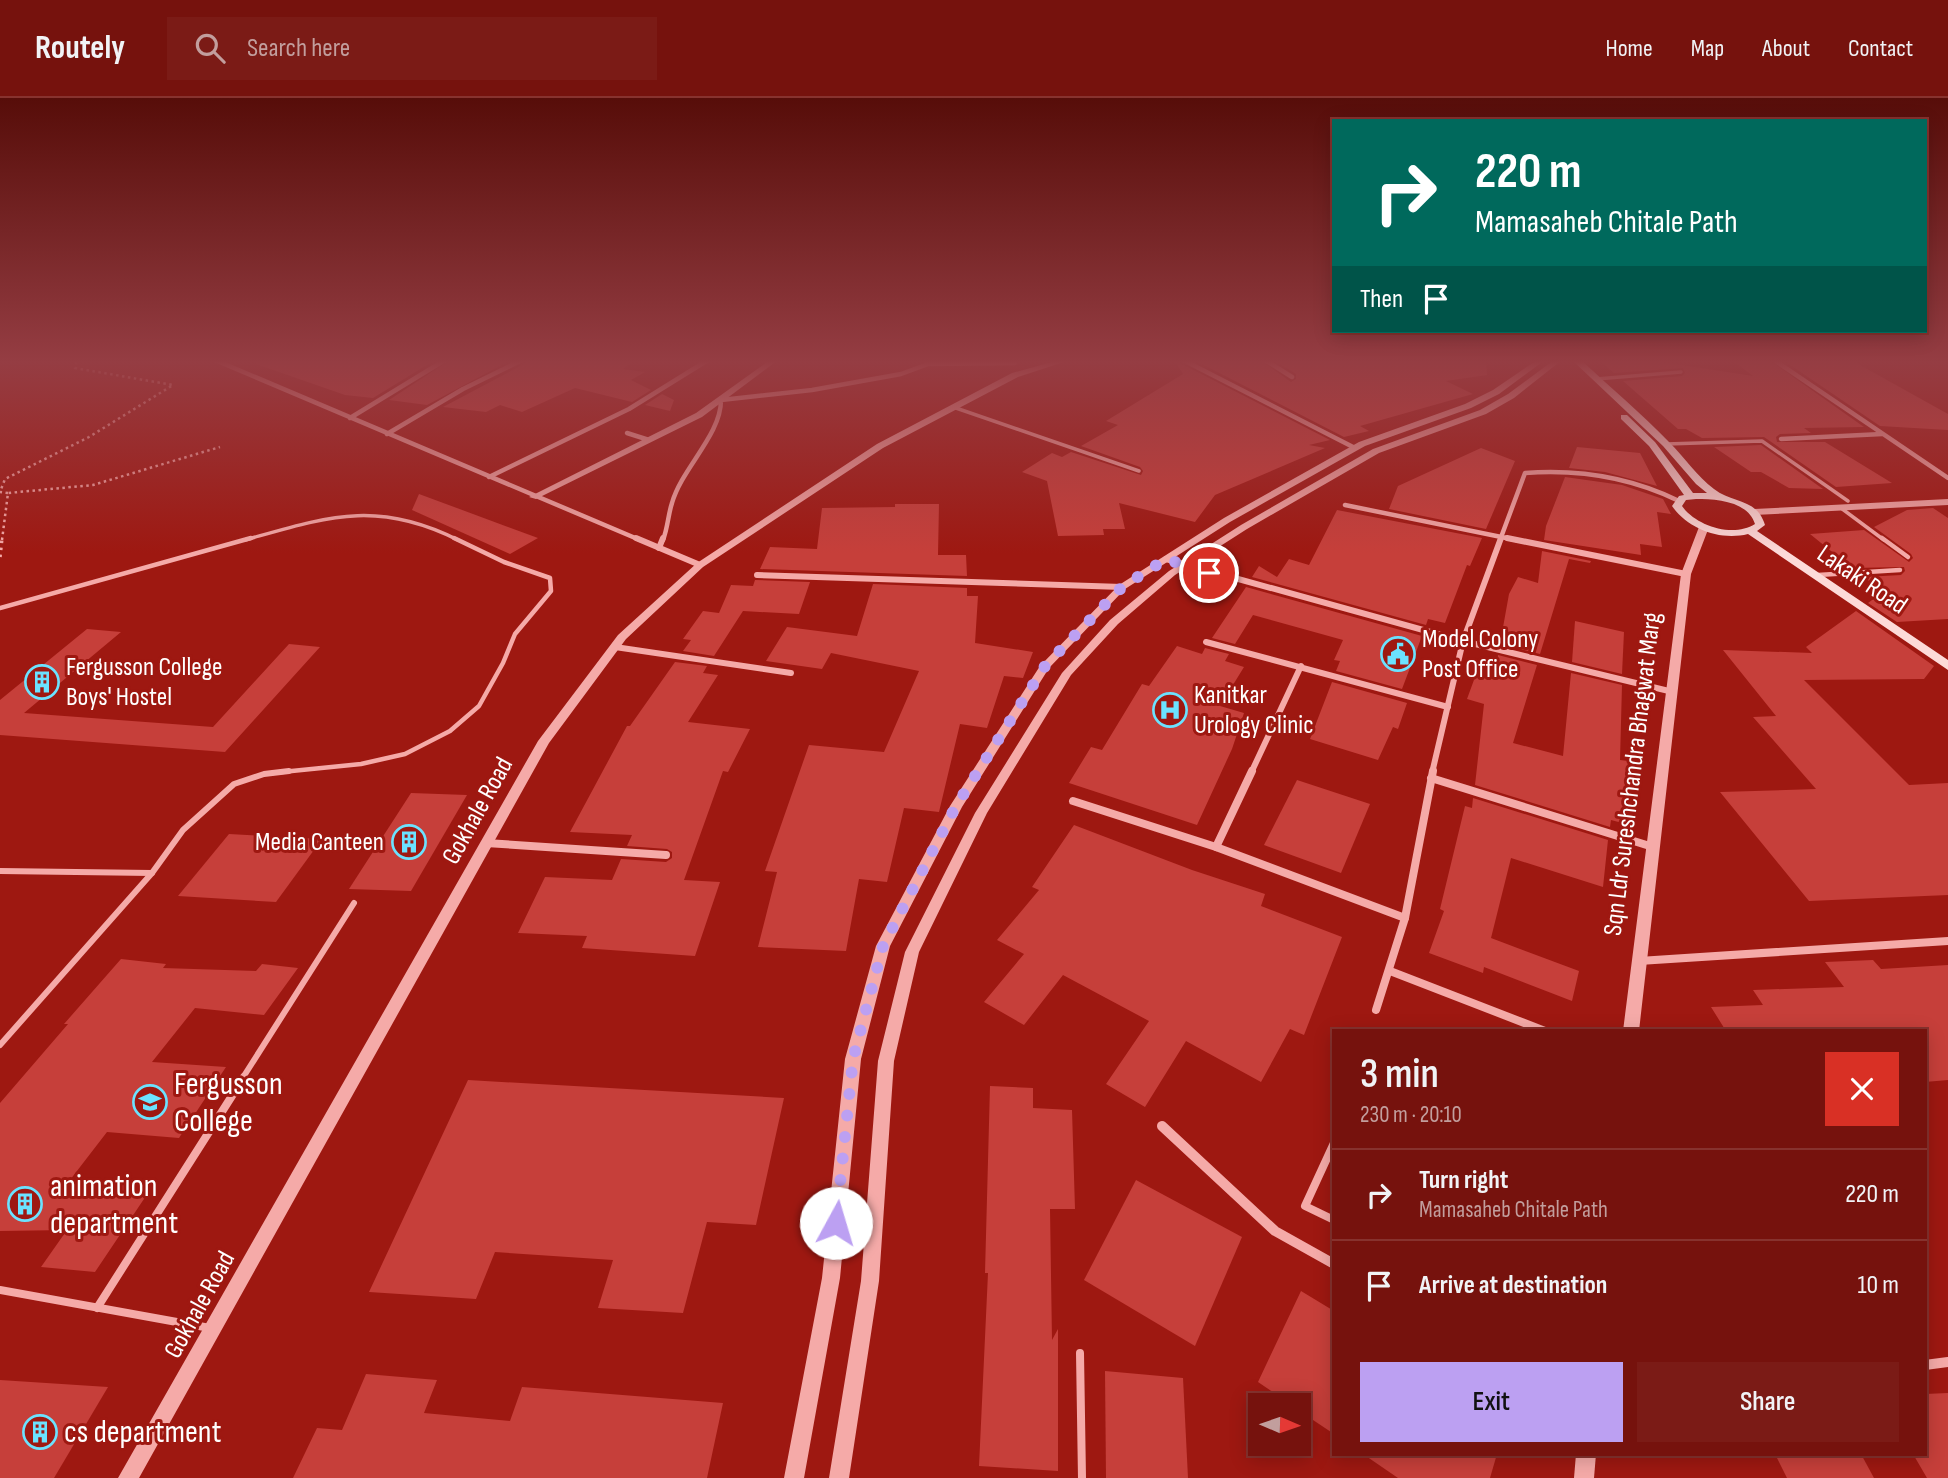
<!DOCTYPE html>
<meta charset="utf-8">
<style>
:root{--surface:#76120d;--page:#7b1b16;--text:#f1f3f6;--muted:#c29e9d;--line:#87322e;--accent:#bca0f2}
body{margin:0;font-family:"Sofia Sans Condensed",sans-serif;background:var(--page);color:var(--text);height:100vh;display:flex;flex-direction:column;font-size:26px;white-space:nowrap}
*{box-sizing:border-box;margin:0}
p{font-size:23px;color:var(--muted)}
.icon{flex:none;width:38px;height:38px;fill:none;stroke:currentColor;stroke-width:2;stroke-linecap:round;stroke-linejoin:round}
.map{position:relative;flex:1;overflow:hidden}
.side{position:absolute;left:1332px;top:931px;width:595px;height:427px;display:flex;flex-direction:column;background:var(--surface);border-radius:0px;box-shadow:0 4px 18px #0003,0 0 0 2px var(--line)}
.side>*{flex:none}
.banner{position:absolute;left:1332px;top:21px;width:595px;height:214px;border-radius:0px;box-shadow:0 4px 18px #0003,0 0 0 2px var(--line);background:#00695c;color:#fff;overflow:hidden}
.needle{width:46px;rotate:92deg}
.fabs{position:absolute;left:1248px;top:1295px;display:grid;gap:14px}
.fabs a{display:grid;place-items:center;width:63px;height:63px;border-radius:0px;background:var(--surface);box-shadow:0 4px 18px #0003,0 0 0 2px var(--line);font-size:35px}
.pin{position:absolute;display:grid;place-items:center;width:60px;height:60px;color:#fff;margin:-30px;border:4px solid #fff;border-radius:50%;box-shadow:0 2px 7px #0007}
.me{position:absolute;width:77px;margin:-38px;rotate:6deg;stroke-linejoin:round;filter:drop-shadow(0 0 5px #0008)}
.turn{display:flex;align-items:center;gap:24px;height:147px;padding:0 28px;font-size:32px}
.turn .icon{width:91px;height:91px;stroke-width:2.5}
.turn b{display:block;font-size:49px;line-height:60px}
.then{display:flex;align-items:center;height:66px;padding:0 28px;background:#0003;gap:14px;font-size:26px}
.round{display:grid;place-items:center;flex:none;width:74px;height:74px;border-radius:0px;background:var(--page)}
.summary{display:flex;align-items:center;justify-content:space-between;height:119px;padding:0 28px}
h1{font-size:42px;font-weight:600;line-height:52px}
.button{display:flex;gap:14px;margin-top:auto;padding:14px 28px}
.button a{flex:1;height:80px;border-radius:0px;background:var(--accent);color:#111;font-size:28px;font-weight:600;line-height:80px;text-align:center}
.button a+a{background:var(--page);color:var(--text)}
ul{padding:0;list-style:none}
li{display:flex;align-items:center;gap:21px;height:91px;padding:0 28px;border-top:2px solid var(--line)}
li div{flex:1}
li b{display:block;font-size:26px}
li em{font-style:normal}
header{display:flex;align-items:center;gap:42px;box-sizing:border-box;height:98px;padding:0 35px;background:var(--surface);border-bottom:2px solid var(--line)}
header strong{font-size:33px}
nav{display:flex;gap:38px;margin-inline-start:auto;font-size:24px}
.search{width:490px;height:63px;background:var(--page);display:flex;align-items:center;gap:18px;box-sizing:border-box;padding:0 24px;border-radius:0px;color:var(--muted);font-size:26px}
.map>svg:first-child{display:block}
</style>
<header>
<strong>Routely</strong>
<div class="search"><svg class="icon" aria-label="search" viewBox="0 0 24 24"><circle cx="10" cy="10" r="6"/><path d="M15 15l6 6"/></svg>Search here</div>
<nav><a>Home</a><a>Map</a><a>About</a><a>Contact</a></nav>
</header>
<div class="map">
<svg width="1948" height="1380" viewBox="0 0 1948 1380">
<rect width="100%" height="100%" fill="#9e1811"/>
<!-- building -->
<g fill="#c63f3a">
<path d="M257,262h178l-62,38 -28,-3 -89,-31z"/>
<path d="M450,262h61l-84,45 -38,-5z"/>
<path d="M527,262h108l-12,9 22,3 -14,8 20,10 -19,12 -57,-14 -53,24 -22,-7 -14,7 -43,-5 81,-43z"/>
<path d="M1174,262l156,80 -21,5 16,3 -110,47 -20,27 -76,-19 6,26h-22l1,6 -46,1 -11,-55 -25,-9 30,-19 10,4 9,-5 70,23 2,-4 -3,-4 -59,-21 37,-21 -12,-4 77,-47z"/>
<path d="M1194,262h66l31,22 5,-3v-5l-22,-14h212l1,15 -41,6 27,13 -113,32 9,5 -25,6z"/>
<path d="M1599,262h50l104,16 -21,-16h37l95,67 -60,1 7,5 -31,1 -4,3 1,5h48l67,41 -56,4 -72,-50 -62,1 -16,-9h-8l-55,-48 59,-5 3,-3 -2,-5 -69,5z"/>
<path d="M1783,262h68l97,54v16l-68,-4z"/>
<path d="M662,296l12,6 -4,11 -25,-6z"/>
<path d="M1761,347l62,44 -34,-1 -28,-16h-10l-37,-25z"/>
<path d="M1577,349l63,6 17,33 -52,-14 -36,-4z"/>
<path d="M1481,350l34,13 -29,68 -97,-20 9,-23z"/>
<path d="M1565,379l57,8 41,14 8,15 -14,-2 5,35 -22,-3 1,11 -97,-15 2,-14z"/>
<path d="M419,396l119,44 -28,16 -98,-44z"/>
<path d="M895,406h44l-1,51h28l1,21 -207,-7 10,-22 47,2 5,-41 73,-1z"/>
<path d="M1933,410l15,10v101l-51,3 -29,-19 15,-11 -19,-15 37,-2 4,-4 -1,-4 -52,1 -42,-34 54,-4 45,32 4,-4 -2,-4 -37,-27 33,-17z"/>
<path d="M1337,412l145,28 -12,28 -3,-1 -22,58 -17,-4 -2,6 -174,-48 7,-11 18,11 12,-18 20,6z"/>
<path d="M1542,453l49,10 -1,2 -21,-4 -29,95 -40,-10 9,-50 9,-17 20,6z"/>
<path d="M755,482l55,2 -11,32 -56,-3 -29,45 -31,-5 8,-11 -8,-1 20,-28 16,2 12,-28 22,1z"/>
<path d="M873,486l94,4v8h11l-3,47 58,9 -10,26 -19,-2 -17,52 -27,-4 -21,88 -35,-4 -17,74 -28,-3 -13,72 -88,-4 19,-75 -12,-1 44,-126 75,7 35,-81 -88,-18 -9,16 -56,-8 21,-34 70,9z"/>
<path d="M1246,489l176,49 -20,53 -66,-18 4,-10 -6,-1 9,-20 -90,-25 -18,29 -23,-6z"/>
<path d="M1856,513l78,55 -10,13 -120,1 105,105 39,-2v112l-139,6 -89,-109 96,-3 -63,-72 23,-1 -53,-66 89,3 -6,-6z"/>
<path d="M1575,523l49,11 -2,42 -50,-12z"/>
<path d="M87,531l34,3 -97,81 189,14 76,-83 31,3 -95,105 -225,-17v-35z"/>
<path d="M1177,548l25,8 3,-6 24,6 -4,7 19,6 -24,39 24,7 -12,36 -35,76 -128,-42 22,-36 11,3 40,-66 7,2z"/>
<path d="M1498,557l39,10 -24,78 50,13 8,-83 51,12 -2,75 8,1 -2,63 -15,-4 -1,7 -135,-42 9,-81 -17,-5 15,-41 15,4z"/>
<path d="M675,564l32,4 -4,7 15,2 -30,47 62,7 -22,43 -5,-1 -39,109 36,2 -25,74 -113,-8 5,-12 -69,-3 27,-56 67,3 9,-21 45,3 6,-4v-6l-5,-3 -40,-3 5,-11 -62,-3 57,-106h3z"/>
<path d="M1332,584l75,21 -9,26 -5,-2 -15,33 -68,-21z"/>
<path d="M1297,682l73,24 -29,69 -77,-28z"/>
<path d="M411,695l56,2 -56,96 -62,-2z"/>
<path d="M1473,700l135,42 -5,47 -92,-29 -20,80 88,33 -7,30 -88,-34 -1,6 -54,-20 15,-42 -4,-2 25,-103 7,2z"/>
<path d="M1074,727l118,45 73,24 -4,12 81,31 -38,98 -14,-6 -29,53 -75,-41 -41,66 -39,-23 43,-63 -86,-46 -39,50 -40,-23 40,-48 -27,-14 42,-50 -7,-3z"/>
<path d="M229,736l93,5 -46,63 -98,-6z"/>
<path d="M121,861l45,5 -3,4 93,3 6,-7 36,4 -34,47 -69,-7 -43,54 74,5 -47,71 -72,-6 -37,48 82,7 -57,85 -54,-5 26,-37 -67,1v-128l68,-79h-4z"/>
<path d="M1873,862l8,9 67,-4v115l-23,2v-51h-199l-15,-24 52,-2 -10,-15 91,-3 -19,-25z"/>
<path d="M468,982l316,18 -28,127 -49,-3 -24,91 -85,-5 15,-48 -118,-8 -19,47 -107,-7z"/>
<path d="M990,988l43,2v20l39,2 3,99h-25l2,131 6,-11v142l-79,-5 9,-193h-3z"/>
<path d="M1136,1082l106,57 -47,109 -111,-66z"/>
<path d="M1301,1193l33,20v123l-36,-24v-5h-6l-34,-23z"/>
<path d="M1105,1273l78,7 5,100h-82z"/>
<path d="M366,1276l71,6 -13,33 86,8 12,-34 201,16 -16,75h-414l24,-50 25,2z"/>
<path d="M0,1282l108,7 -54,91h-54z"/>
<path d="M1948,1295v85h-21l-14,-24h12v-60z"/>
<path d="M1363,1356h134l-7,24h-92z"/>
<path d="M1775,1356h86l13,24h-87z"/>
</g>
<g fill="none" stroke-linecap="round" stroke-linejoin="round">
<!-- path-far1 -->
<g stroke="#f5aaa8" stroke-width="2.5" stroke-dasharray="2.5 3.5" stroke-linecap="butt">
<path d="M8,395l-8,-1 5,-13 84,-42 84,-52 -98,-17 2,-8"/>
<path d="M2,442l6,-47 85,-8 127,-38"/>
</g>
<!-- path -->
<path stroke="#f5aaa8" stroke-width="3.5" stroke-dasharray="2.5 4.5" stroke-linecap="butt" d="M0,459l2,-19"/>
<!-- service-far3 -->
<g stroke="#f5aaa8" stroke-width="3.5">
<path d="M1596,281l85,-7"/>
<path d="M953,309l186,64"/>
<path d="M1666,346l96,-3 86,60"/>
<path d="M1841,410l43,32"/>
<path d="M245,442c82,-23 131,-41 213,0"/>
</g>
<!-- service-far2 -->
<g stroke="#f5aaa8" stroke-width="4.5">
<path d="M1882,440l26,19"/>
<path d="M1818,477l82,-5"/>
<path d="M0,510l251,-70"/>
<path d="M272,675l89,-9 44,-10 45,-23 29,-25 24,-43 12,-29 36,-43 -1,-13 -46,-16 -50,-24"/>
</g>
<!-- service-far1 -->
<g stroke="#f5aaa8" stroke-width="6">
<path d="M0,773l152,2"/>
<path d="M0,947l152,-172 31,-43 51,-46 30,-10 25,-3"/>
<path d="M242,981l112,-176"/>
</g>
<!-- service -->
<g stroke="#f5aaa8" stroke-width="8">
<path d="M1334,1045l-29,63 29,14"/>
<path d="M0,1192l210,38"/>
<path d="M97,1210l147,-231"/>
<path d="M1080,1255l2,125"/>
</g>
<!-- minor-far3 -->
<g stroke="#f5aaa8" stroke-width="4.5">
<path d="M215,262l425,180"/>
<path d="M1183,262l172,88"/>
<path d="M1265,262l27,17"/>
<path d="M1774,262l174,118"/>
<path d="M350,320l95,-58"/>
<path d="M627,335l22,7"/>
<path d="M387,336l76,-45 59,-29"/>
<path d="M1781,341l101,-5"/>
<path d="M489,379l140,-68 79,-49"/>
<path d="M1345,407l171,35"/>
<path d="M663,442c5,-13 5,-25 9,-37 10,-35 49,-68 49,-103l91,-10 89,-16 27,-10 87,-1"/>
<path d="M1500,442l25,-67c54,-4 105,4 154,28"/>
</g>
<!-- minor-far2 -->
<g stroke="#f5aaa8" stroke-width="6">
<path d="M636,440l64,27"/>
<path d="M1507,440l179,36"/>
<path d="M659,450l4,-10"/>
<path d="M1166,461l297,82 210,51"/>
<path d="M757,477l365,12"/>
<path d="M1206,544l242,65"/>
<path d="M615,549l176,26"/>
<path d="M1251,675l50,-107"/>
<path d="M1432,675l31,-132 38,-103"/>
</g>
<!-- minor-far1 -->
<g stroke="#f5aaa8" stroke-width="8">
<path d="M1431,680l222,69"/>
<path d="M1073,703l143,46 189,71"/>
<path d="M486,745l180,12"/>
<path d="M1216,749l36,-76"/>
<path d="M1639,863l309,-20"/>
<path d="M1390,873l155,60"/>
<path d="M1376,912l29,-92 28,-147"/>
</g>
<!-- minor -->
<g stroke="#f5aaa8" stroke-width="10">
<path d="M1162,1028l113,105 59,33"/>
<path d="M1925,1267l23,-3"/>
</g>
<!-- tertiary -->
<g fill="#f5aaa8" fill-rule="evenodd">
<path d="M770,262h8l-76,57 -166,82 -7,-2 167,-84z"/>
<path d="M1059,262h11l-52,17 -135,71 -180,119 -77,72 -77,104 -410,735h-21l420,-737 80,-106 79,-72 180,-119 135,-71z"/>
<path d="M1537,262h8l-46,34 -28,14 -106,38 -135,76 -105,67 -76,79 -87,139 -72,139 -29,113 -21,219 -36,200h-20l38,-200 23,-219 31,-113 74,-140 90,-140 79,-81 105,-67 135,-76 106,-38 28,-14z"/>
<path d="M1554,262h8l-48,38 -28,16 -107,39 -132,76 -72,46 -57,49 -47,51 -84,138 -68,139 -25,109 -15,220 -30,197h-20l32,-197 17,-220 27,-109 70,-139 87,-140 48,-53 59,-49 72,-46 132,-76 107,-39 28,-16z"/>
<path d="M1948,401v6l-194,10 -4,-3 4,-3z"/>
<path d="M1704,426l5,3 -18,47 -52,457h-16l58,-457 18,-47z"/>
<path d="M1576,1356h20l-2,24h-20z"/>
</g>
<!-- secondary -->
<path fill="#fddad8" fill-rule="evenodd" d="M1572,262h9c29,27 60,53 88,82 16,16 28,34 45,47 19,15 43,9 51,36l-8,6 191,129v10l-200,-136c-28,7 -60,-5 -76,-28l7,-10 5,-1 -35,-49 -28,-27v-4h6l28,27 38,51h14l-11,-9 -33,-38zM1696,401c20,0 52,2 59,25 -22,14 -59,2 -73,-18l4,-6z"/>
</g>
<!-- sky -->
<linearGradient id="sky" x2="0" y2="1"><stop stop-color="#570d09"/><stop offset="0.58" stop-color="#953d43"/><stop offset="1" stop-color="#953d43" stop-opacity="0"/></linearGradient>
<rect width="1948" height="455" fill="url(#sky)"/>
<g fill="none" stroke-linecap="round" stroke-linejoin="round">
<!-- route -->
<path stroke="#bca0f2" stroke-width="12" stroke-dasharray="0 21.6" d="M836,1125l17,-164 30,-113 73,-140 89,-140 77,-79 44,-28 43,14"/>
</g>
<!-- icons -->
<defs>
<g id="civic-ring" transform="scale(1.75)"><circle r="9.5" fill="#9e1811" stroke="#6be2ff" stroke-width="1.5"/><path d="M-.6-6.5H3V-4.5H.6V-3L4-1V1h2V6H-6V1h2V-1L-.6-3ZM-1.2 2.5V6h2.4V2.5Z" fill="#6be2ff"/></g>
<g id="building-ring" transform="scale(1.75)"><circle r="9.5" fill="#9e1811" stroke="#6be2ff" stroke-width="1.5"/><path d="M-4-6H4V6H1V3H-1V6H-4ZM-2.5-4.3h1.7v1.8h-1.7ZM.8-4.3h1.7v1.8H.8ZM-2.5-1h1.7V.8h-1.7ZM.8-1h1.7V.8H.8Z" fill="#6be2ff"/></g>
<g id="hospital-ring" transform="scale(1.75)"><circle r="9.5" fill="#9e1811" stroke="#6be2ff" stroke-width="1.5"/><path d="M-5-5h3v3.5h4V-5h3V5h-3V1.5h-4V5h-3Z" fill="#6be2ff"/></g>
<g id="university-ring" transform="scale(1.75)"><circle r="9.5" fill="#9e1811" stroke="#6be2ff" stroke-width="1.5"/><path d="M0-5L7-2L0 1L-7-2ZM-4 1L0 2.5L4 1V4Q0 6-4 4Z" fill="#6be2ff"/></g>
</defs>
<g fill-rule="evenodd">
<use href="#civic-ring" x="1398" y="556"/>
<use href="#building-ring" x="42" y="584"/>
<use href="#hospital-ring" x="1170" y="612"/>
<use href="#building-ring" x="409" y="744"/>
<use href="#university-ring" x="150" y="1004"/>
<use href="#building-ring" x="25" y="1106"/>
<use href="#building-ring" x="40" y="1334"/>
</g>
<g text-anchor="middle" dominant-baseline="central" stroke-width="6" stroke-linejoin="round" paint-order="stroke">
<!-- street labels -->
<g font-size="26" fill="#fff" stroke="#9e1811">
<text transform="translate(1862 482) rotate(34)">Lakaki Road</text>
<text transform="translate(1633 676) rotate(-83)">Sqn Ldr Sureshchandra Bhagwat Marg</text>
<text transform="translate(478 713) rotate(-61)">Gokhale Road</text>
<text transform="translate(200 1207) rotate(-61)">Gokhale Road</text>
</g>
<!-- poi labels -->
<g font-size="26" fill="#fff" stroke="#9e1811" text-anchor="start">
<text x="1422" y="541">Model Colony<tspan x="1422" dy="30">Post Office</tspan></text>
<text x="66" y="569">Fergusson College<tspan x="66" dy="30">Boys' Hostel</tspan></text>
<text x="1194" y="597">Kanitkar<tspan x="1194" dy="30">Urology Clinic</tspan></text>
<text x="384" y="744" text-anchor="end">Media Canteen</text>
</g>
<!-- near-poi labels -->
<g font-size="32" fill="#fff" stroke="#9e1811" text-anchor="start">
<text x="174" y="986">Fergusson<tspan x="174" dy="37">College</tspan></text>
<text x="50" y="1088">animation<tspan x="50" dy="37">department</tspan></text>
<text x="64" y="1334">cs department</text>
</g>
</g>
</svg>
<div class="fabs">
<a><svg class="needle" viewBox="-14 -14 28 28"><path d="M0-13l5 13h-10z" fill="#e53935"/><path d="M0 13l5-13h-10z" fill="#c29e9d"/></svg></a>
</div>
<div class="pin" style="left:1209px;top:475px;background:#d93025"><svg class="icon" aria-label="arrive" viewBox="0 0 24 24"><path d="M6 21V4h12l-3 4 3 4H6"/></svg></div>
<svg class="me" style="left:836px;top:1125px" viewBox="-20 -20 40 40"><circle r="19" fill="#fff"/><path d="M0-13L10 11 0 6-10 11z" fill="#bca0f2"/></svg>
<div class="banner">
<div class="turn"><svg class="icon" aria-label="right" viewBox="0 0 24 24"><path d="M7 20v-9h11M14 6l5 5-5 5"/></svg><div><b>220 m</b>Mamasaheb Chitale Path</div></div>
<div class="then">Then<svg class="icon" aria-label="arrive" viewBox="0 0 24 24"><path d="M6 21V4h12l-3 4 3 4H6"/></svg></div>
</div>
<section class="side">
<div class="summary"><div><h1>3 min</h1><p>230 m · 20:10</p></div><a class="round" style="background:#d93025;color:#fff"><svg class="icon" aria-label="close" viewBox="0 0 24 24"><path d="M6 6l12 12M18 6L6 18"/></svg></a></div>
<ul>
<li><svg class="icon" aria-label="right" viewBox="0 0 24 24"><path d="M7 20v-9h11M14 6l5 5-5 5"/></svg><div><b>Turn right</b><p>Mamasaheb Chitale Path</p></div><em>220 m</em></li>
<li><svg class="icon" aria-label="arrive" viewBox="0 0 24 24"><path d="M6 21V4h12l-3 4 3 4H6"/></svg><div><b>Arrive at destination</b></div><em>10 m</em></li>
</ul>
<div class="button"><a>Exit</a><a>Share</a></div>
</section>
</div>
